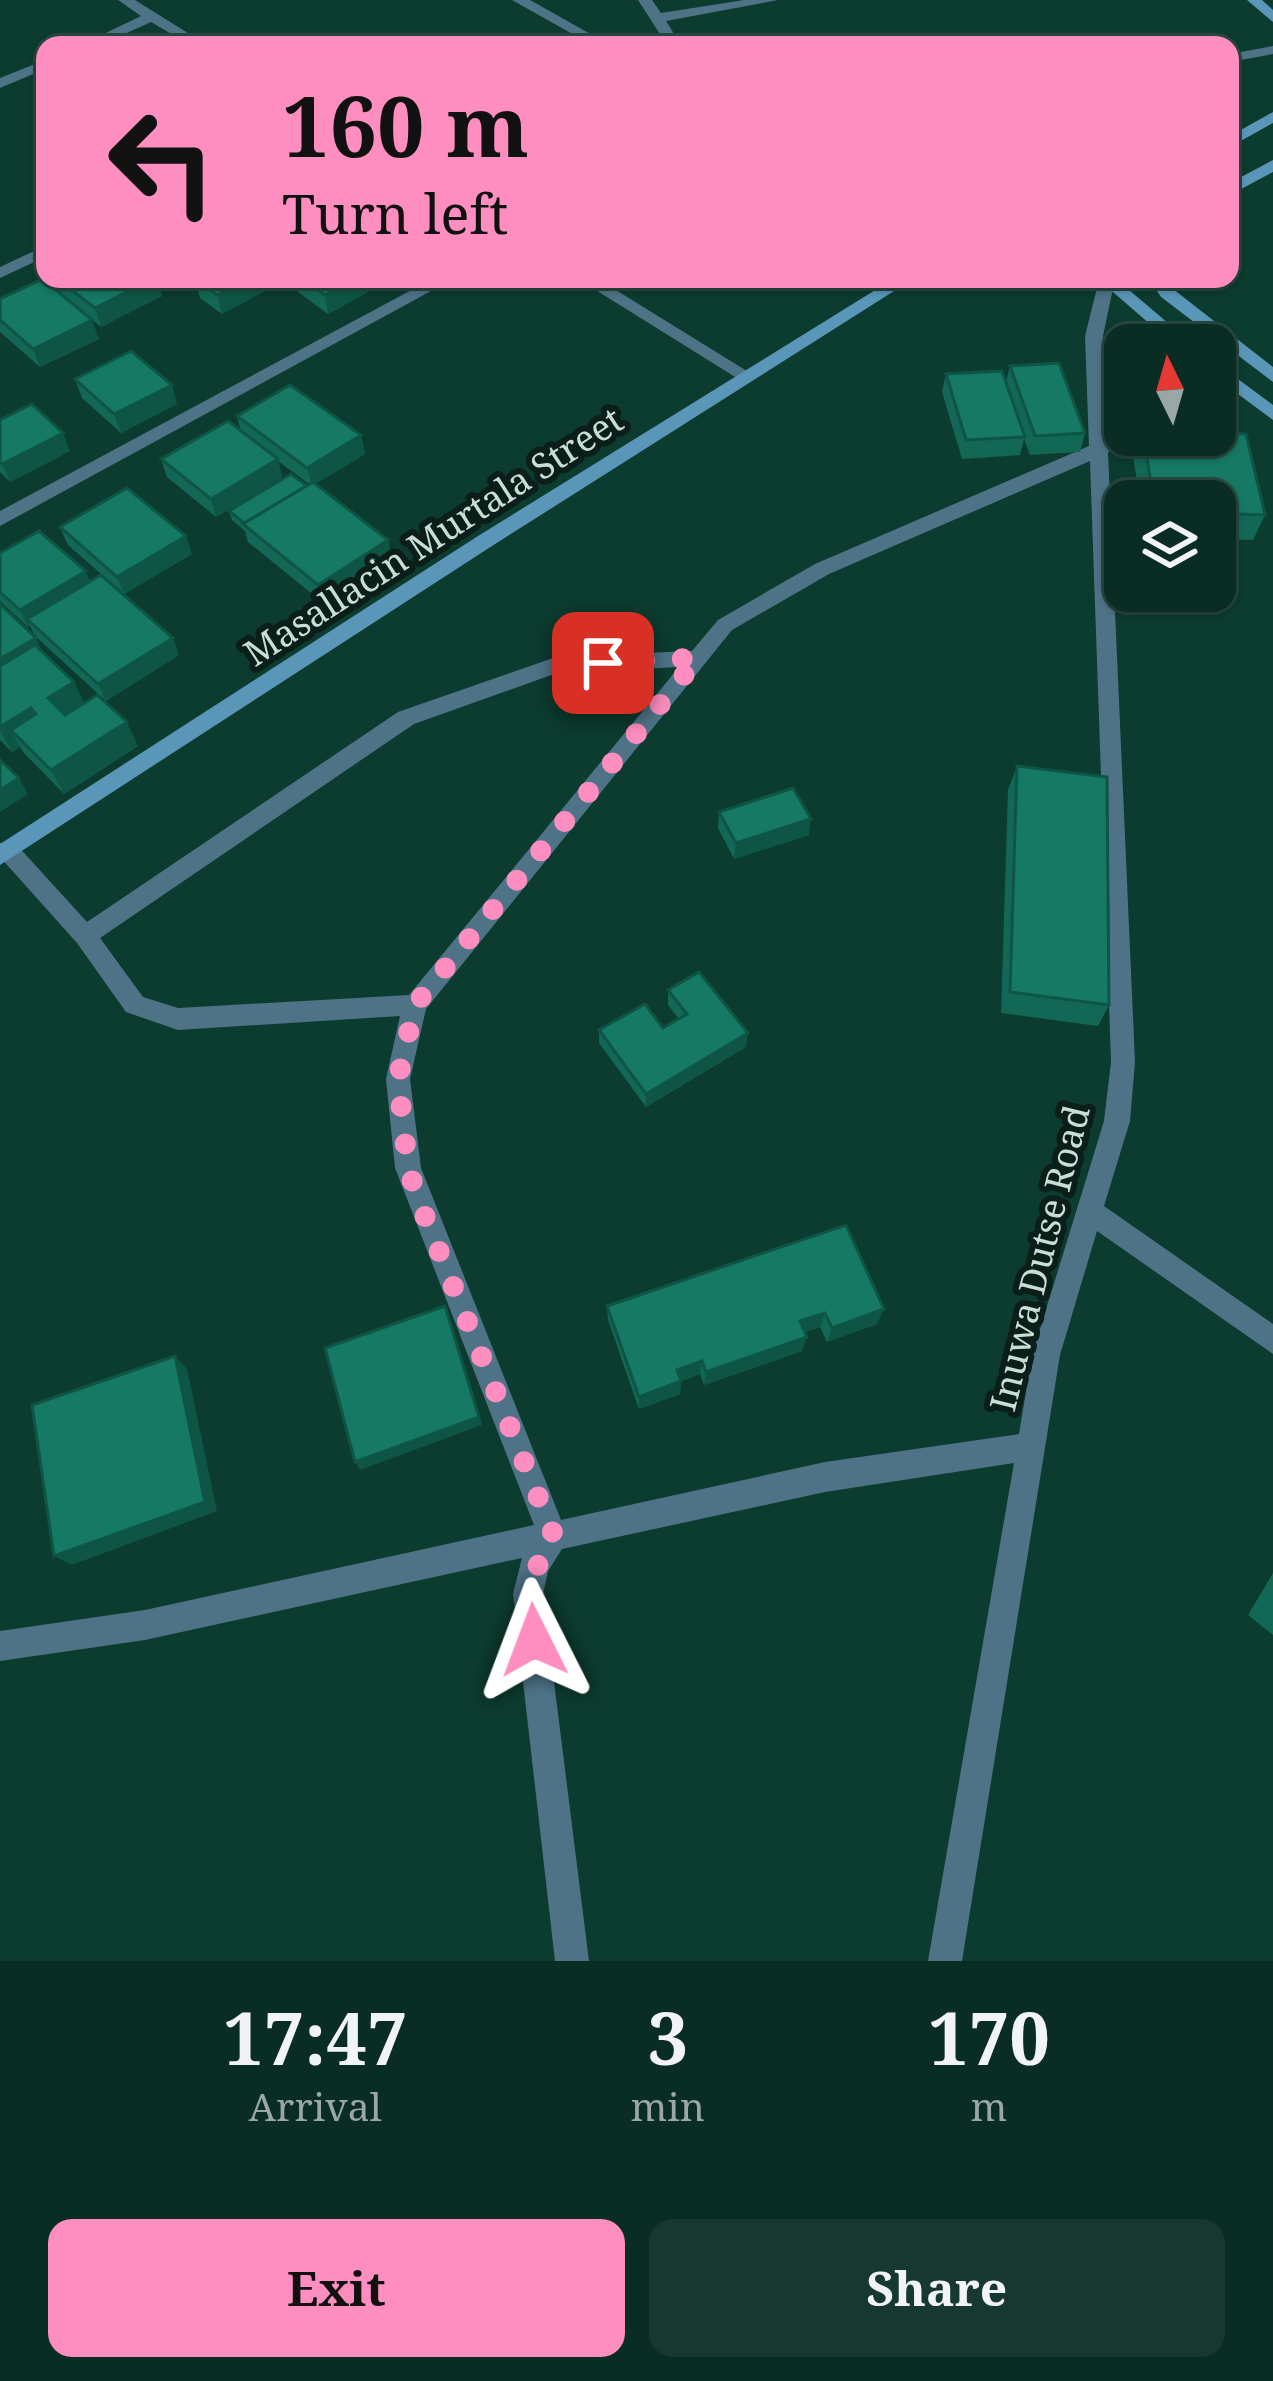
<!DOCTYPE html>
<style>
:root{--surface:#092c23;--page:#173830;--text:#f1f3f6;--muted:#99a7a6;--line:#294841;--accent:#fd8ebf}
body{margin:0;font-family:"Noto Serif",serif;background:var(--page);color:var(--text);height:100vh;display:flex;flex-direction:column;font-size:45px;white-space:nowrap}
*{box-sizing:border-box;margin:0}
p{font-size:39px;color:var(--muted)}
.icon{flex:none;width:66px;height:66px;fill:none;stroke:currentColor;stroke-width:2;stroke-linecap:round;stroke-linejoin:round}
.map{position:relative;height:1961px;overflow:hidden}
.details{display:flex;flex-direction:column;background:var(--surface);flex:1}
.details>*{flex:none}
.hud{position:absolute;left:36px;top:36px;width:1203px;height:252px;border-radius:24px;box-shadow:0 3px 9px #0004,0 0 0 3px var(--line);background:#fd8ebf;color:#111;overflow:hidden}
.needle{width:78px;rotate:355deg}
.controls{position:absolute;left:1104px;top:324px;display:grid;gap:24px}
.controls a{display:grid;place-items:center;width:132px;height:132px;border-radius:24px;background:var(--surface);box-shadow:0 3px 9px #0004,0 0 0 3px var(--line);font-size:60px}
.pin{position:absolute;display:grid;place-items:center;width:102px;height:102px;color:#fff;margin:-51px;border-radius:24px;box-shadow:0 6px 18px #0006}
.me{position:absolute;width:132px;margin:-66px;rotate:357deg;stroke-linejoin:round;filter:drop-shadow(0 0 9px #0008)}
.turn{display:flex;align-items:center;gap:42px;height:252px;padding:0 48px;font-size:54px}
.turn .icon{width:156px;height:156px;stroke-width:2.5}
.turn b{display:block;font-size:84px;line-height:102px}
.eta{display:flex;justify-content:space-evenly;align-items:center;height:204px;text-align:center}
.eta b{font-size:72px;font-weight:700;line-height:84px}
.primary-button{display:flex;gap:24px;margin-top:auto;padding:24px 48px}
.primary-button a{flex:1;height:138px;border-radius:24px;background:var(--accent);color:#111;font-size:48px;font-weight:700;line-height:138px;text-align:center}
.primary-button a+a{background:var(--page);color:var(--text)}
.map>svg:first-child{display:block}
</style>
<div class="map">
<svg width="1273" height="1961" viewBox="0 0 1273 1961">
<rect width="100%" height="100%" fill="#0c3b2f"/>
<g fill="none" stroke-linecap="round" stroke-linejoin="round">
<!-- street -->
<g fill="#4e7387" fill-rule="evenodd">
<path d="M118,0h17l72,45h-17l-39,-23 -51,23h-19l60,-29z"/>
<path d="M512,0h18l80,45h-18z"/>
<path d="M638,0h14l9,13 83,-13h34l-112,21 15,24h-14z"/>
<path d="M1273,46v8l-43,8v-8z"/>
<path d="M45,60v9l-45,19v-10z"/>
<path d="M45,246v11l-45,21v-11z"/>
<path d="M432,279h21l-453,247v-15z"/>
<path d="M578,279h20l157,97 -3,4h-12z"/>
<path d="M1115,279l-12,57 5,107 3,5 -3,5 27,609 -5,59 -26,85 169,118v30l-176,-123 -37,124 -98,606h-34l86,-498 -189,29 -263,57 -14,22 -5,23 46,367h-34l-42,-367 9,-36 -377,82 -145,21v-30l145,-21 389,-85 -139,-357 -9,-89 14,-63 -222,14 -52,-18 -49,-69 -77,-86v-14l16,1 71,78 311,-210 158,-55 136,-6 26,-31 97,-56 274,-118 -4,-110 14,-56zM1090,461l21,601 -7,59 -72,234 -13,79 -194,28 -264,58 -140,-352 -11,-89 16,-70 306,-379 97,-56zM679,667l-270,328 -231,13 -35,-11 -43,-59 314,-214 143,-51z"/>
</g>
<!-- secondary -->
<g fill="#5a96b7" fill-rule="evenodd">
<path d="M1247,0h15l11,10v12z"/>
<path d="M1273,112v11l-43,24v-11z"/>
<path d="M1273,160v12l-43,23v-12z"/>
<path d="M893,279h20l-421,267 -492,319v-21l478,-308z"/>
<path d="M1098,279h18l78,66h-20z"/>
<path d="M1149,279h17l7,10 100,78v15l-112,-85z"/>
<path d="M1215,362l58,43v15l-58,-43z"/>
</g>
</g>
<!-- wall -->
<g fill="#126855">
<path d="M50,279h107l5,17 -61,31 -18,-15 16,27 -59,28 -40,-35v-33l52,-13z"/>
<path d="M195,279h77l2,7 -52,28 -22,-16z"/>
<path d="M288,279h86l1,9 -47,26 -38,-28z"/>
<path d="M1010,366l75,67 -5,19 -50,3 -6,-16 -4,16 -58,4 -20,-67 4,-18 60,8z"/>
<path d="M75,379l102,25 -56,29 -39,-35z"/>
<path d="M237,416l124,19 4,19 -50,30 73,56 3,18 -69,44 -74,-60 -3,-11 -13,-11 -3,-9 80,-27 -31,-23 4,16 -66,40 -49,-40 -6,-18 80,-27z"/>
<path d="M0,420l70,31 -60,31 -10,-10z"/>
<path d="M1140,435h75l50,80 -12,25 -38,-1v-38h-75l-7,-45z"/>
<path d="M60,527l132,27 -68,40 -56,-49z"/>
<path d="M0,553l90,29 89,73 -73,46 -71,-65 -5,-10 -2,1 -28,-26z"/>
<path d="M0,604l84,99 54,43 -74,48 -40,-41 -4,-6 -8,5 -12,-12z"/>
<path d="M1017,766l92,239 -11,21 -97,-13 7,-223z"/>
<path d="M719,812l90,23 -75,24 -16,-31z"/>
<path d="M668,990l78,57 -100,60 -47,-64v-13l64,-2 16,-9 -11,-14z"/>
<path d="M846,1225l31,99 -50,18 -7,-15 -16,5 -2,19 -98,34 -4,-11 -19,7 -1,13 -41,15 -31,-89 -1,-14z"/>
<path d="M1273,1573v62l-25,-20z"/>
</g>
<!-- shaded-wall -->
<g fill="#0f5545">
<path d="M152,279h5l5,17 -61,31 -6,-19z"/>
<path d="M247,279h25l2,7 -52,28 -5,-19z"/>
<path d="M355,279h19l1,9 -47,26 -3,-19z"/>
<path d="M92,320l7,19 -59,28 -7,-18z"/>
<path d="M172,385l5,19 -56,29 -7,-19z"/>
<path d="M63,433l7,18 -60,31 -8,-18z"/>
<path d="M361,435l4,19 -53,32 -5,-18z"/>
<path d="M278,459l4,18 -66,40 -5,-18z"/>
<path d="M186,536l6,18 -68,40 -7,-17z"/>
<path d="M388,540l3,18 -69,44 -4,-17z"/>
<path d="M86,571l7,18 -66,30 3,7 -2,1 -8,-17z"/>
<path d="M36,638l8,17 -44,27v-23z"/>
<path d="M173,638l6,17 -73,46 -8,-17z"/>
<path d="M74,682l12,24 -26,16 -12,-24z"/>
<path d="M31,708l13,24 -33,-2 9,17 -8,5 -12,-21v-4z"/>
<path d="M127,722l11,24 -74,48 -13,-24z"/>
<path d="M19,778l9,16 -28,18v-22z"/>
<path d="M811,819l-2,16 -75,24 2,-16z"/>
<path d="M748,1033l-2,14 -100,60v-13z"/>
<path d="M445,1306l37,119 -122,45 -5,-8z"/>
<path d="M884,1309l-7,15 -50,18 5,-14z"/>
<path d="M825,1313l-5,14 -25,9 5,-15z"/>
<path d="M807,1337l-5,14 -98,34 2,-13z"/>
<path d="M175,1356l12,13 30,142 -145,54 -18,-9z"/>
<path d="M702,1361l-2,13 -24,9 1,-13z"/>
<path d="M681,1381l-1,13 -41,15v-12z"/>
</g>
<!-- building -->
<g fill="#157963" stroke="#0f5545" stroke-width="3">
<path d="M43,279l49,41 -59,29 -33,-29v-21z"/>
<path d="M57,279h95l-57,29z"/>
<path d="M195,279h52l-30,16z"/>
<path d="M302,279h53l-30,16z"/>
<path d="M131,351l41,34 -58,29 -39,-35z"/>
<path d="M1059,363l26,70 -50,3 -25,-70z"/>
<path d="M1002,371l23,66 -59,3 -20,-66z"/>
<path d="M290,385l71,50 -54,33 -70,-52z"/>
<path d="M32,404l31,29 -61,31 -2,-2v-42z"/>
<path d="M228,421l50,38 -67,40 -50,-40z"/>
<path d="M1215,433l31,1 19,81 -50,-2v-12h-61l-11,-66h72z"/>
<path d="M291,474l16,12 -63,37 -15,-12z"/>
<path d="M313,482l75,58 -70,45 -75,-61z"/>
<path d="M127,488l59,48 -69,41 -57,-50z"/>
<path d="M39,531l47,40 -66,39 -20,-18v-39z"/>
<path d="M101,575l72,63 -75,46 -71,-65z"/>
<path d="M0,604l36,34 -36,21z"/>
<path d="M35,645l39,37 -26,16 17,17 32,-20 30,27 -76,48 -40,-40 25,-16 -5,-6 -31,19v-61z"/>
<path d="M0,760l19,18 -19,12z"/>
<path d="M1017,766l90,11 2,228 -99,-13z"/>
<path d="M793,788l18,31 -75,24 -17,-31z"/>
<path d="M699,972l49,61 -102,61 -47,-64 46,-26 18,24 24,-14 -19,-24z"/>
<path d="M846,1225l38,84 -52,19 -7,-15 -25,8 7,16 -101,35 -4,-11 -25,9 4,11 -42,16 -32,-91z"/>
<path d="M445,1306l34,111 -124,45 -30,-114z"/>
<path d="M175,1356l30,146 -151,54 -22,-151z"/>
</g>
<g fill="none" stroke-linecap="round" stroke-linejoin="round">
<!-- route -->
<path stroke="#fd8ebf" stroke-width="21" stroke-dasharray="0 37.8" d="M534,1640c-5,-43 -5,-68 20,-104l-136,-337 -10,-31 -10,-89 17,-74 283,-347 -95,5"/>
</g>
<g text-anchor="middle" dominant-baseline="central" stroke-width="12" stroke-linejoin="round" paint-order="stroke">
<!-- street labels -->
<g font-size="36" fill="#c8dfd7" stroke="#0b1e19">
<text transform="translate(433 536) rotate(-33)">Masallacin Murtala Street</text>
<text transform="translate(1039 1258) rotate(-76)">Inuwa Dutse Road</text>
</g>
</g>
</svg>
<div class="controls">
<a><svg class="needle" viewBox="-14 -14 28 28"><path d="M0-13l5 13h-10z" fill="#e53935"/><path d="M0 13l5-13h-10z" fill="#99a7a6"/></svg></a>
<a><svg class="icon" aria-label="layers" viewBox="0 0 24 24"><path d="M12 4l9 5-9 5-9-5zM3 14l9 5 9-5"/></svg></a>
</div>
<div class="pin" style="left:603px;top:663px;background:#d93025"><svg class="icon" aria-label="arrive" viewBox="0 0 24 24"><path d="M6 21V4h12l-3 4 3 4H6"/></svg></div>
<svg class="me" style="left:534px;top:1640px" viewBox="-20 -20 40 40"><path d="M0-17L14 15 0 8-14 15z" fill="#fd8ebf" stroke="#fff" stroke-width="4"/></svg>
<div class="hud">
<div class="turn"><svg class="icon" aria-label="left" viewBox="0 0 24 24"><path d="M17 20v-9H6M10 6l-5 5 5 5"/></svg><div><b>160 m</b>Turn left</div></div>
</div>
</div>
<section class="details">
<div class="eta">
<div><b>17:47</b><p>Arrival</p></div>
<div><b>3</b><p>min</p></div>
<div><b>170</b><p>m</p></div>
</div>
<div class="primary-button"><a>Exit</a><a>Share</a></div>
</section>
